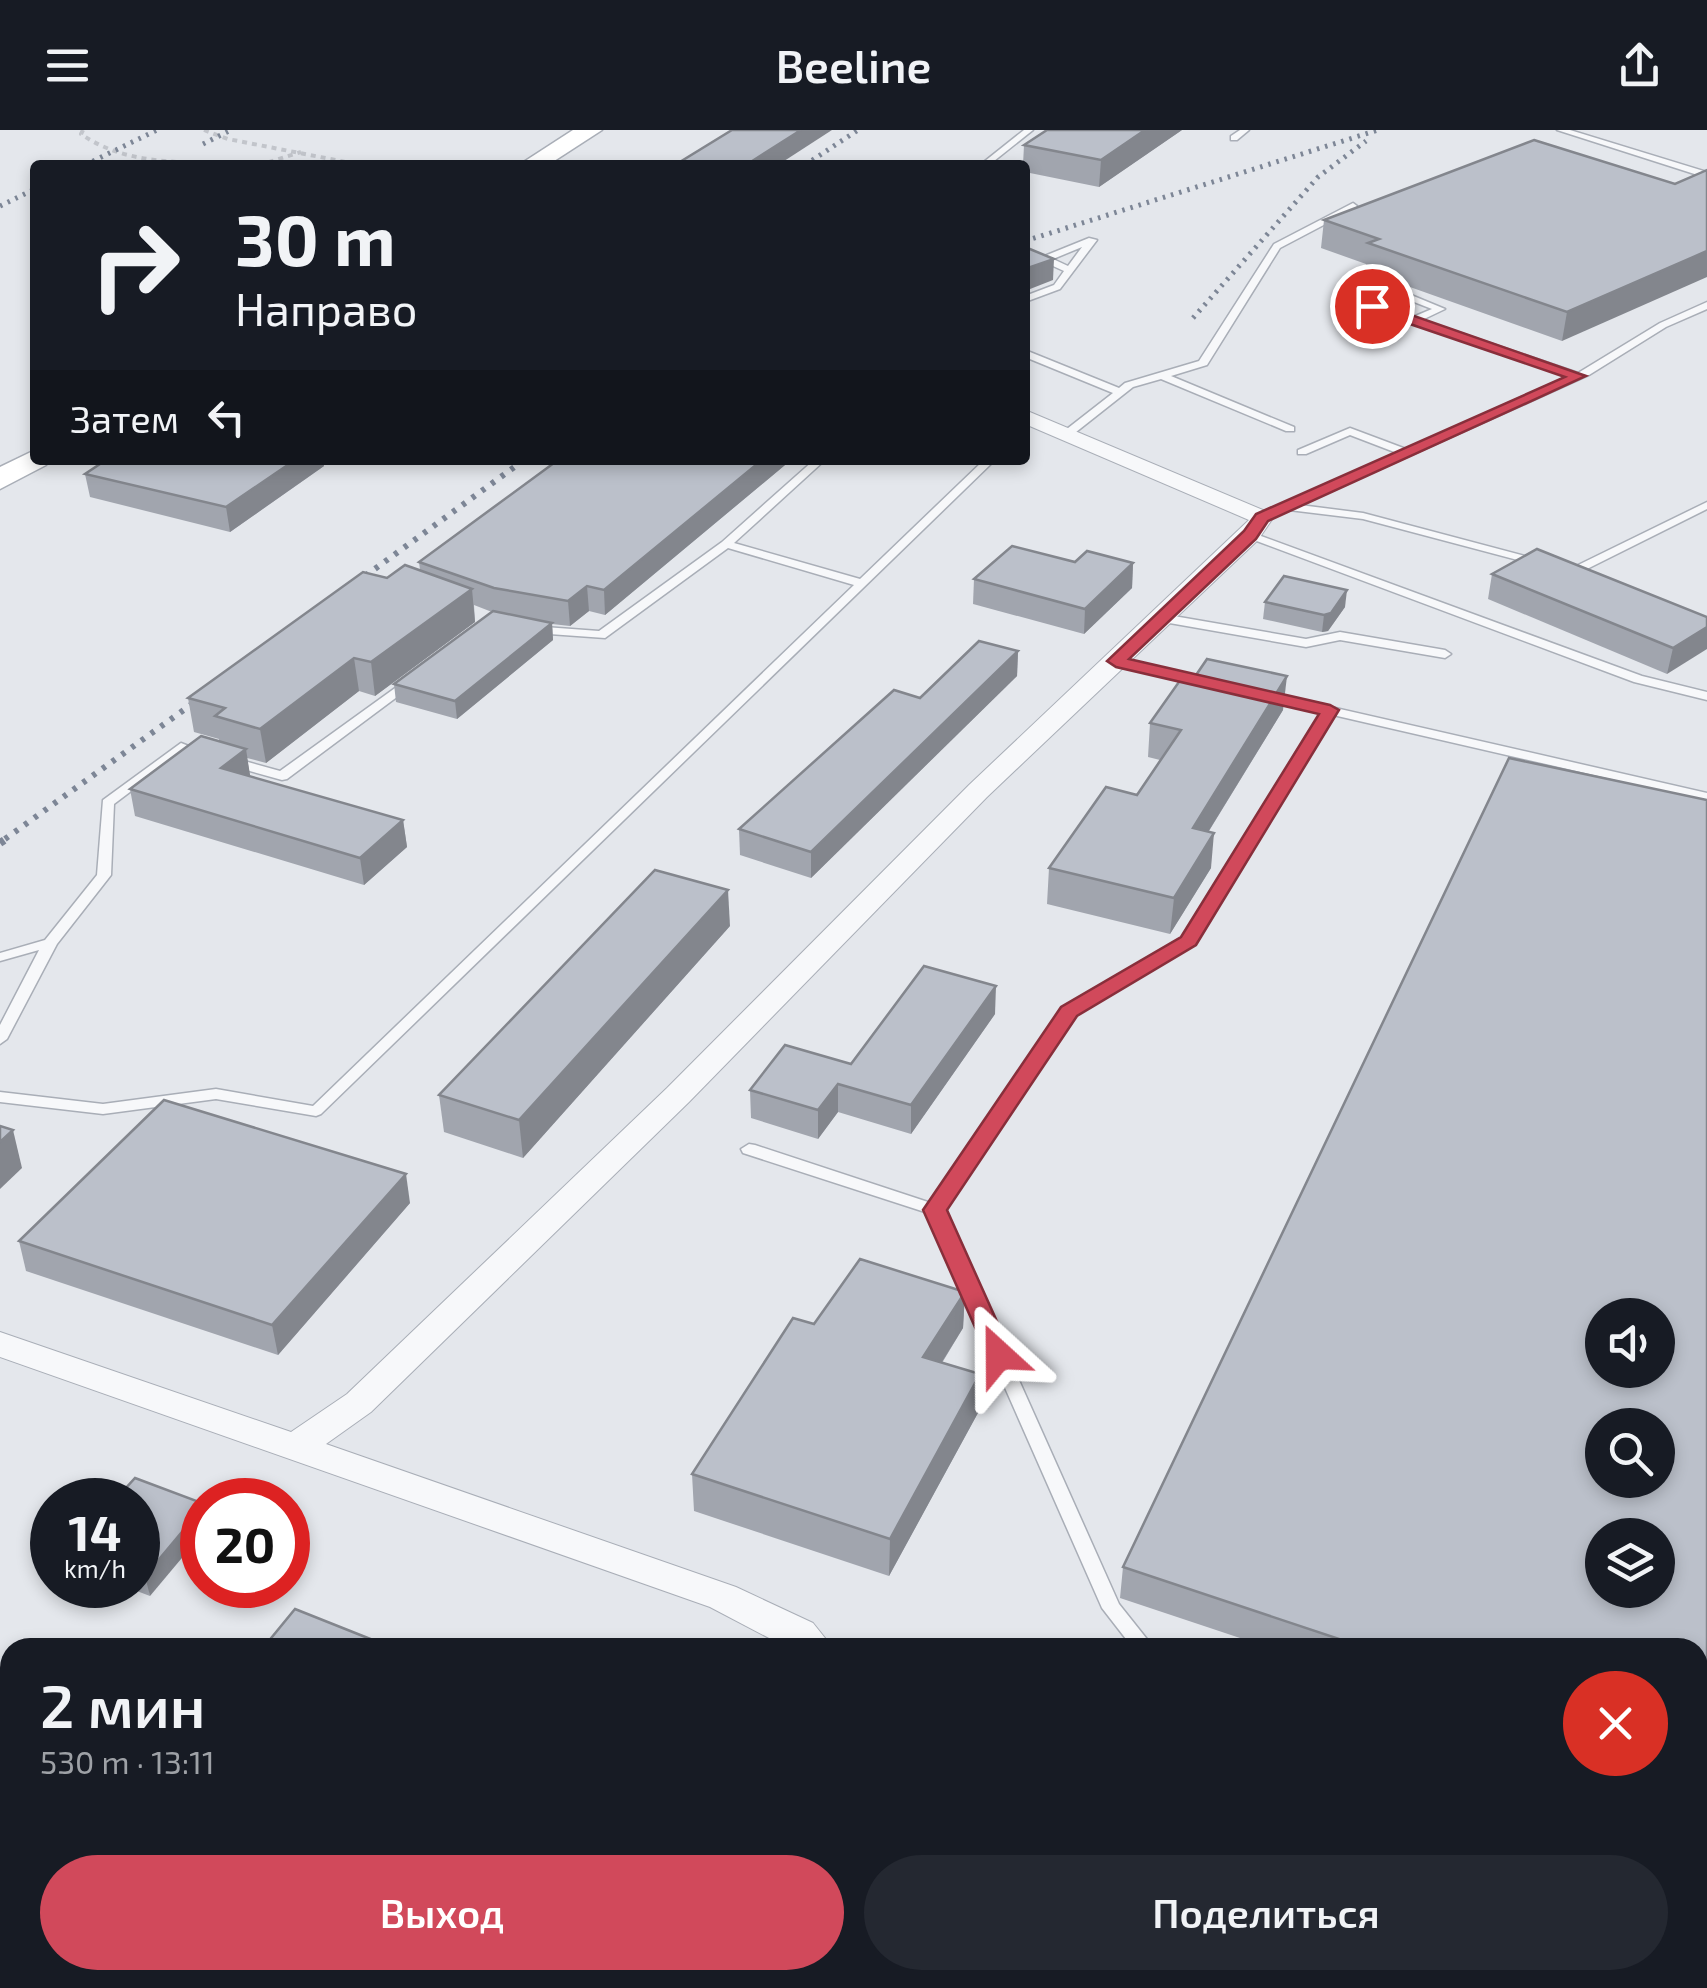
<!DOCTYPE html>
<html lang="ru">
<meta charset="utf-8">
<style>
:root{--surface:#171b24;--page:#242831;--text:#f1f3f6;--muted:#9ea1a6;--accent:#d1495b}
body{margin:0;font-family:"Exo 2",sans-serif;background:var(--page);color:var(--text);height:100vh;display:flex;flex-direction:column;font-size:38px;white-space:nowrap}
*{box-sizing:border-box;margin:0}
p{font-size:32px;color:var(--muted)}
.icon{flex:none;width:55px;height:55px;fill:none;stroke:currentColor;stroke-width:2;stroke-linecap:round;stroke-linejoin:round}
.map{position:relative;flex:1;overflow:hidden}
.drawer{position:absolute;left:0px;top:1508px;width:1708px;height:352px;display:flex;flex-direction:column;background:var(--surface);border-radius:30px 30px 0 0;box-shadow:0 5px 15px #0003}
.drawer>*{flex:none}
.top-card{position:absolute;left:30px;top:30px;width:1000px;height:305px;border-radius:10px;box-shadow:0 5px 15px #0003;background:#171b24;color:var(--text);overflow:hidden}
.buttons{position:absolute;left:1585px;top:1168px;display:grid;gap:20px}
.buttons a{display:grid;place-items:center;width:90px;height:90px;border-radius:50%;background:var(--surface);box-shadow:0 5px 15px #0003;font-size:50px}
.speed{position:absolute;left:30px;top:1348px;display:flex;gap:20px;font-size:50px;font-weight:700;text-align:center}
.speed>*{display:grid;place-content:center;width:130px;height:130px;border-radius:50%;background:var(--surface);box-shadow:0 5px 15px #0003;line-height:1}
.speed small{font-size:25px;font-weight:400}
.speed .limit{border:15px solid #d22;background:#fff;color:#111}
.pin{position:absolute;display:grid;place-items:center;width:85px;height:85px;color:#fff;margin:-42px;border:5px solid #fff;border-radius:50%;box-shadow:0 2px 10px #0007}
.me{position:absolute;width:110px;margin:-55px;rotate:336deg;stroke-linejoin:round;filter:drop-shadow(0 0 8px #0008)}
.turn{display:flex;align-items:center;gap:35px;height:210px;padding:0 40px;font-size:45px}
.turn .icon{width:130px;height:130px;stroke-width:2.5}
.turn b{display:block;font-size:70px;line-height:85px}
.then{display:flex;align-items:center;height:95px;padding:0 40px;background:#0003;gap:20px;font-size:38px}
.round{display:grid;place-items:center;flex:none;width:105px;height:105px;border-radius:52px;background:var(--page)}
.head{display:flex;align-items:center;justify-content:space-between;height:170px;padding:0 40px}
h1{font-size:60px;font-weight:600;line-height:75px}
.action{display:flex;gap:20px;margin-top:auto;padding:20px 40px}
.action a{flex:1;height:115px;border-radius:60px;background:var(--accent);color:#fff;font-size:40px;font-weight:600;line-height:115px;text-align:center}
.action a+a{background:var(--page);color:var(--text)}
header{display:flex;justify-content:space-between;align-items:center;height:130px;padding:0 40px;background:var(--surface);font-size:45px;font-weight:600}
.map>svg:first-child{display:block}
</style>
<header><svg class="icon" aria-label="menu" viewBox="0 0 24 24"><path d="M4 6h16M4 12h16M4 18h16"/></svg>Beeline<svg class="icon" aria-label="share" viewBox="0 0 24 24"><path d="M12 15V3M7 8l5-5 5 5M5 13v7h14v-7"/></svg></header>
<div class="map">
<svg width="1707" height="1858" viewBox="0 0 1707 1858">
<rect width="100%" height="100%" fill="#e4e7ec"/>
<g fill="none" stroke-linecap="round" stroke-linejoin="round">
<!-- lane casing -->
<g stroke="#a9aeb7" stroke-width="3">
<g id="lane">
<path d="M1024,0h9l-44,35h-9z"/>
<path d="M1240,0h9l-12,10h-6v-4z"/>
<path d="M1557,0h13l137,42v6z"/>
<path d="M1353,73l4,3 -1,2 -76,40 -73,117 -36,11 123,51v4h-8l-125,-52 -28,8 -62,49h-8v-4l50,-39 -88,-36v-7l94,38 6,-5 74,-22 75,-117z"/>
<path d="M1089,108l8,2 -37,49 -35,13v-6l29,-11 10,-14 -22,-10v-4zM1082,117l-14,19 -15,-7z"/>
<path d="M1376,153h6l63,26 -23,11 156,53 82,-50 47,-21v7l-41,18 -77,48 -289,130 63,8 181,48v4l-4,1 -177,-47 -74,-9 -27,11 -6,-3 141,-65 -47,-18 -44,19h-8v-4l52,-22 56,21 163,-73 -201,-68 -2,-2 5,-3 42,14 19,-8 -56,-22z"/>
<path d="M814,330h11l-91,83 126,36 124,-119h11l-674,654 -5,2 -100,-17 -113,15 -103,-12v-10l103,12 113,-15 97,17 541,-521 -126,-37 -123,90 -70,-5 -6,-4 2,-3 68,5 123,-89z"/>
<path d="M1707,372v7l-130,65h-8l-8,-4 6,-3 5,1z"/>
<path d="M1250,402l392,144 65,16v8l-73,-18 -388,-145v-4z"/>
<path d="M1162,484l144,25 34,-7 105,18 6,4 -6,4 -105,-18 -34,7 -148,-26v-6z"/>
<path d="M1116,527l98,23 2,3 -6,4 -98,-23v-6z"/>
<path d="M409,548l4,1v6l-126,94 -5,1 -57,-16 -1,-3 6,-4 50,14z"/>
<path d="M1266,562l441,101v8l-374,-86 -139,229 -120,71 -131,195 176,394 35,44h-21l-31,-40 -174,-395 -185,-60 -2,-4 8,-5 6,1 176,58 133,-194 120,-71 138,-225 -60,-14 -2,-3z"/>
<path d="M181,613l28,11 -6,4 -20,-6 -69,52 -3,71 -54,69 -50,95 -7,5v-19l39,-75 -39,11v-8l45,-13 52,-65 6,-75z"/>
<path d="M1698,1700l9,2v18l-9,-2z"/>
<path d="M419,1850h26l5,8h-26z"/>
</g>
</g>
<!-- street casing -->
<g stroke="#a9aeb7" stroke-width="2">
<g id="street">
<path d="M1025,280l245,103 3,5 -15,22 -271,257 -298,305 -318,310 -45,32 410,143 77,36 20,25h-45l-78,-41 -710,-250v-25l291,100 56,-38 320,-306 302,-303 280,-265 -224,-96z"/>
<path d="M791,1850h44l-3,8h-44z"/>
</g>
</g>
<!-- secondary casing -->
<g stroke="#a9aeb7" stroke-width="3">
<g id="secondary">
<path d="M573,0h29l-54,35h-29z"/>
<path d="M35,320v10h14l-3,5 -46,24v-22z"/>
</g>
</g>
<!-- path -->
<g stroke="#c2c5cb" stroke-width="4" stroke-dasharray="5 5" stroke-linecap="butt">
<path d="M83,0l-2,4c46,32 100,27 154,31"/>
<path d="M204,0l24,9 133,26"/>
<path d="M239,35l27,-2 35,-11"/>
</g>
<!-- lane -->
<use href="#lane" fill="#f7f8fa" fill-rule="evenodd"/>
<!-- street -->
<use href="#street" fill="#f7f8fa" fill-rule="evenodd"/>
<!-- secondary -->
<use href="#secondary" fill="#fff" fill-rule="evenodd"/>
<!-- rail-far2 -->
<g stroke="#7d8696" stroke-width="5" stroke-dasharray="2.5 6" stroke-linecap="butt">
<path d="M203,14l28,-14"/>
<path d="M85,35l72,-35"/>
<path d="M805,35l53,-35"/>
<path d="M0,76l35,-17"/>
<path d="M1025,111l353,-111"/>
<path d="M1193,188l125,-141 48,-36"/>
</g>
<!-- rail-far1 -->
<g stroke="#7d8696" stroke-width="6" stroke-dasharray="4 8" stroke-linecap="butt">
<path d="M346,460l178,-130"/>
<path d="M5,709l205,-148"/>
</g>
<!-- rail -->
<path stroke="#7d8696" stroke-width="8" stroke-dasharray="5 10" stroke-linecap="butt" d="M0,713l9,-6"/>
</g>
<!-- wall -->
<g fill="#a1a5ae">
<path d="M1182,0l-83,57 -74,-15v-7h-2l1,-20z"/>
<path d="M1675,54l-113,157 -197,-70 1,-7 -45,-16 3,-28z"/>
<path d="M558,330h233l-186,155 -16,-4 -19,15 -18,-2 1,16 -96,79 -61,-17 -2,-18 98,-72 -18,-7 1,17 -100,74 -16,-5 -93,72 -19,-5 3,18 153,44 4,27 -43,38 -229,-69 -5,-27 89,-48v-2l-25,-7 -6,-34 199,-120 33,-8 -1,-8z"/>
<path d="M324,336l-94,66 -140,-35 -5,-23z"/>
<path d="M1075,432l58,1 -1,25 -48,46 -111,-30 1,-25z"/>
<path d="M1492,444l215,43 -40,57 -179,-75z"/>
<path d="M1265,472l80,5 -17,24 -6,1 -59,-13z"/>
<path d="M1018,521l-1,25 -206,202 -71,-23 -1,-26 181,-131z"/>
<path d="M1283,580l-74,121 2,37 -41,66 -123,-30 2,-36 88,-73 23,-35 -12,-3 2,-34z"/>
<path d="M1707,670v994l-9,-4v-142h-428l-150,-50 3,-31z"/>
<path d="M730,796l-207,232 -79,-26 -5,-37z"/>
<path d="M995,884l-84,120 -73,-22 -20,27 -67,-21 -1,-28 101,-26z"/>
<path d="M410,1073l-132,152 -252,-84 -7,-30z"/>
<path d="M965,1162l-2,36 -21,35 37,48 -90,165 -195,-65 -2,-37 122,-150z"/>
<path d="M138,1370l12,96 -29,-11h17z"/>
<path d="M1703,1834l4,24h-11z"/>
</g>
<!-- shaded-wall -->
<g fill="#83868d">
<path d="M801,0h31l-54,35h-32z"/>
<path d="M1145,0h37l-83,57 2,-27z"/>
<path d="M1707,121v26l-145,64 5,-29z"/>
<path d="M1054,129l-1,21 -28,11v-22z"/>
<path d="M295,330h28l1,6 -94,66 -4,-25z"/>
<path d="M762,330h29l-186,155 -1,-25z"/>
<path d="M1133,433l-1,25 -48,46 1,-25z"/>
<path d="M587,456l2,25 -19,15 -2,-25z"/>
<path d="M472,459l3,33 -100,74 -4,-34z"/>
<path d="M1347,460l-2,17 -17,24 -6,1 2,-17z"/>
<path d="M552,493l1,17 -96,79 -2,-18z"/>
<path d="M1707,497v22l-40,25 6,-26z"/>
<path d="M1018,521l-1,25 -206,202v-26z"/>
<path d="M354,528l5,33 -93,72 -6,-34z"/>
<path d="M1287,546l-4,34 -94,153 4,-35z"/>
<path d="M246,619l4,26 -24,19 -5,-26z"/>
<path d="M403,690l4,27 -43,38 -4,-27z"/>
<path d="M1214,703l-3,35 -41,66 4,-36z"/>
<path d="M728,760l2,36 -207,232 -4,-38z"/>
<path d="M996,856l-1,28 -84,120v-29z"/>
<path d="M838,954v28l-20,27v-29z"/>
<path d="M13,1000l9,38 -22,21v-47z"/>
<path d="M406,1044l4,29 -132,152 -6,-30z"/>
<path d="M965,1162l-2,36 -41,66 1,-37z"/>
<path d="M980,1244l-1,37 -90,165 1,-37z"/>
<path d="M202,1378v26l-52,62 -5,-20z"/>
</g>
<!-- building -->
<g fill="#bbc0ca" stroke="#83868d" stroke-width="2.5" fill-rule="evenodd">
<path d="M732,0h69l-55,35h-71z"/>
<path d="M1047,0h98l-44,30 -77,-15z"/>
<path d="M1534,10l141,44 32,-14v81l-140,61 -199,-69 11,-4 -55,-19z"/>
<path d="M1025,117l29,12 -29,10z"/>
<path d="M106,330h189l-69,47 -141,-33z"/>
<path d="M558,330h204l-158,130 -17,-4 -19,15 -74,-13 -75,-26z"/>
<path d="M1012,416l63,16 12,-11 46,12 -48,46 -111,-30z"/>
<path d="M1537,419l170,68v10l-34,21 -181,-74z"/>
<path d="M405,435l67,24 -101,73 -17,-4 -94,71 -45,-13 10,-8 -37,-10 175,-126 24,6z"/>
<path d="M1284,446l63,14 -16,23 -7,2 -59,-13z"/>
<path d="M493,481l59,12 -97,78 -61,-17z"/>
<path d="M979,511l39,10 -207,201 -72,-23 155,-139 26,8z"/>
<path d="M1207,529l80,17 -94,152 21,5 -40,65 -125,-30 57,-81 31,8 44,-65 -31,-7 31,-44 11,2z"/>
<path d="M201,606l45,13 -25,19 182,52 -43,38 -230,-69z"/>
<path d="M1509,628l198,42v960l-9,-3v-109h-332l-243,-81zM1602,1185h56v55h-56zM1602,1295h56v55h-56zM1602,1405h56v55h-56z"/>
<path d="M655,740l73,20 -209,230 -80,-25z"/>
<path d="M924,836l72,20 -85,119 -73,-21 -20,26 -68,-20 35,-45 66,19z"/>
<path d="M164,970l242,74 -134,151 -253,-84z"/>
<path d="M0,996l13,4 -13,12z"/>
<path d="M860,1129l105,33 -42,65 57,17 -90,165 -198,-65 101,-156 21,6z"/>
<path d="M135,1348l67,25v5l-57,68 -7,-3v-73h-23z"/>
<path d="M295,1479l98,39h-130z"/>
<path d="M1703,1834l4,2v22h-8z"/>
<path d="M1009,1850h243l22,8h-268z"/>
</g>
<!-- route -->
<path fill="#d1495b" stroke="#882f3b" stroke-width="2.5" d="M1366,173h11l209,73 -318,145 -12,18 -127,120 201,46 9,5 -143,235 -119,71 -130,194 65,145 -4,6h-18l-67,-151 138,-203 120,-70 138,-223 -203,-47 -9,-6 137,-130 12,-17 309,-137 -199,-68z"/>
</svg>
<div class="buttons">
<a><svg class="icon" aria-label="sound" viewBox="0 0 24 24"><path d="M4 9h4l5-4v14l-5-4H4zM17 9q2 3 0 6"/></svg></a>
<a><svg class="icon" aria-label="search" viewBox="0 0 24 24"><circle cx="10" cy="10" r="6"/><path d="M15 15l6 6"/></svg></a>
<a><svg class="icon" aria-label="layers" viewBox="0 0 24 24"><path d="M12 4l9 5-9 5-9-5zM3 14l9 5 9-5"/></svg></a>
</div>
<div class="speed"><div>14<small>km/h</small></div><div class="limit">20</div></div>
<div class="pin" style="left:1372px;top:176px;background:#d93025"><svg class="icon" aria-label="arrive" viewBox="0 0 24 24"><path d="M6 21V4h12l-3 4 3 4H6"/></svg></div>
<svg class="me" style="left:999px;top:1225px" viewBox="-20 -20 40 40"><path d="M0-17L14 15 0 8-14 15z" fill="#d1495b" stroke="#fff" stroke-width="4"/></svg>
<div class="top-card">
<div class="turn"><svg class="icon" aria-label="right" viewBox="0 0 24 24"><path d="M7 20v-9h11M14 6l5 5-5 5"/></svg><div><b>30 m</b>Направо</div></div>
<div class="then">Затем<svg class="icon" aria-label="left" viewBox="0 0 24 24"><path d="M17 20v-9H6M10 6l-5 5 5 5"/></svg></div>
</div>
<section class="drawer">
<div class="head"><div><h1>2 мин</h1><p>530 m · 13:11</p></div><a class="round" style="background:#d93025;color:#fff"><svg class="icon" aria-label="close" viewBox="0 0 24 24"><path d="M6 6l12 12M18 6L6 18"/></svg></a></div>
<div class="action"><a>Выход</a><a>Поделиться</a></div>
</section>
</div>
